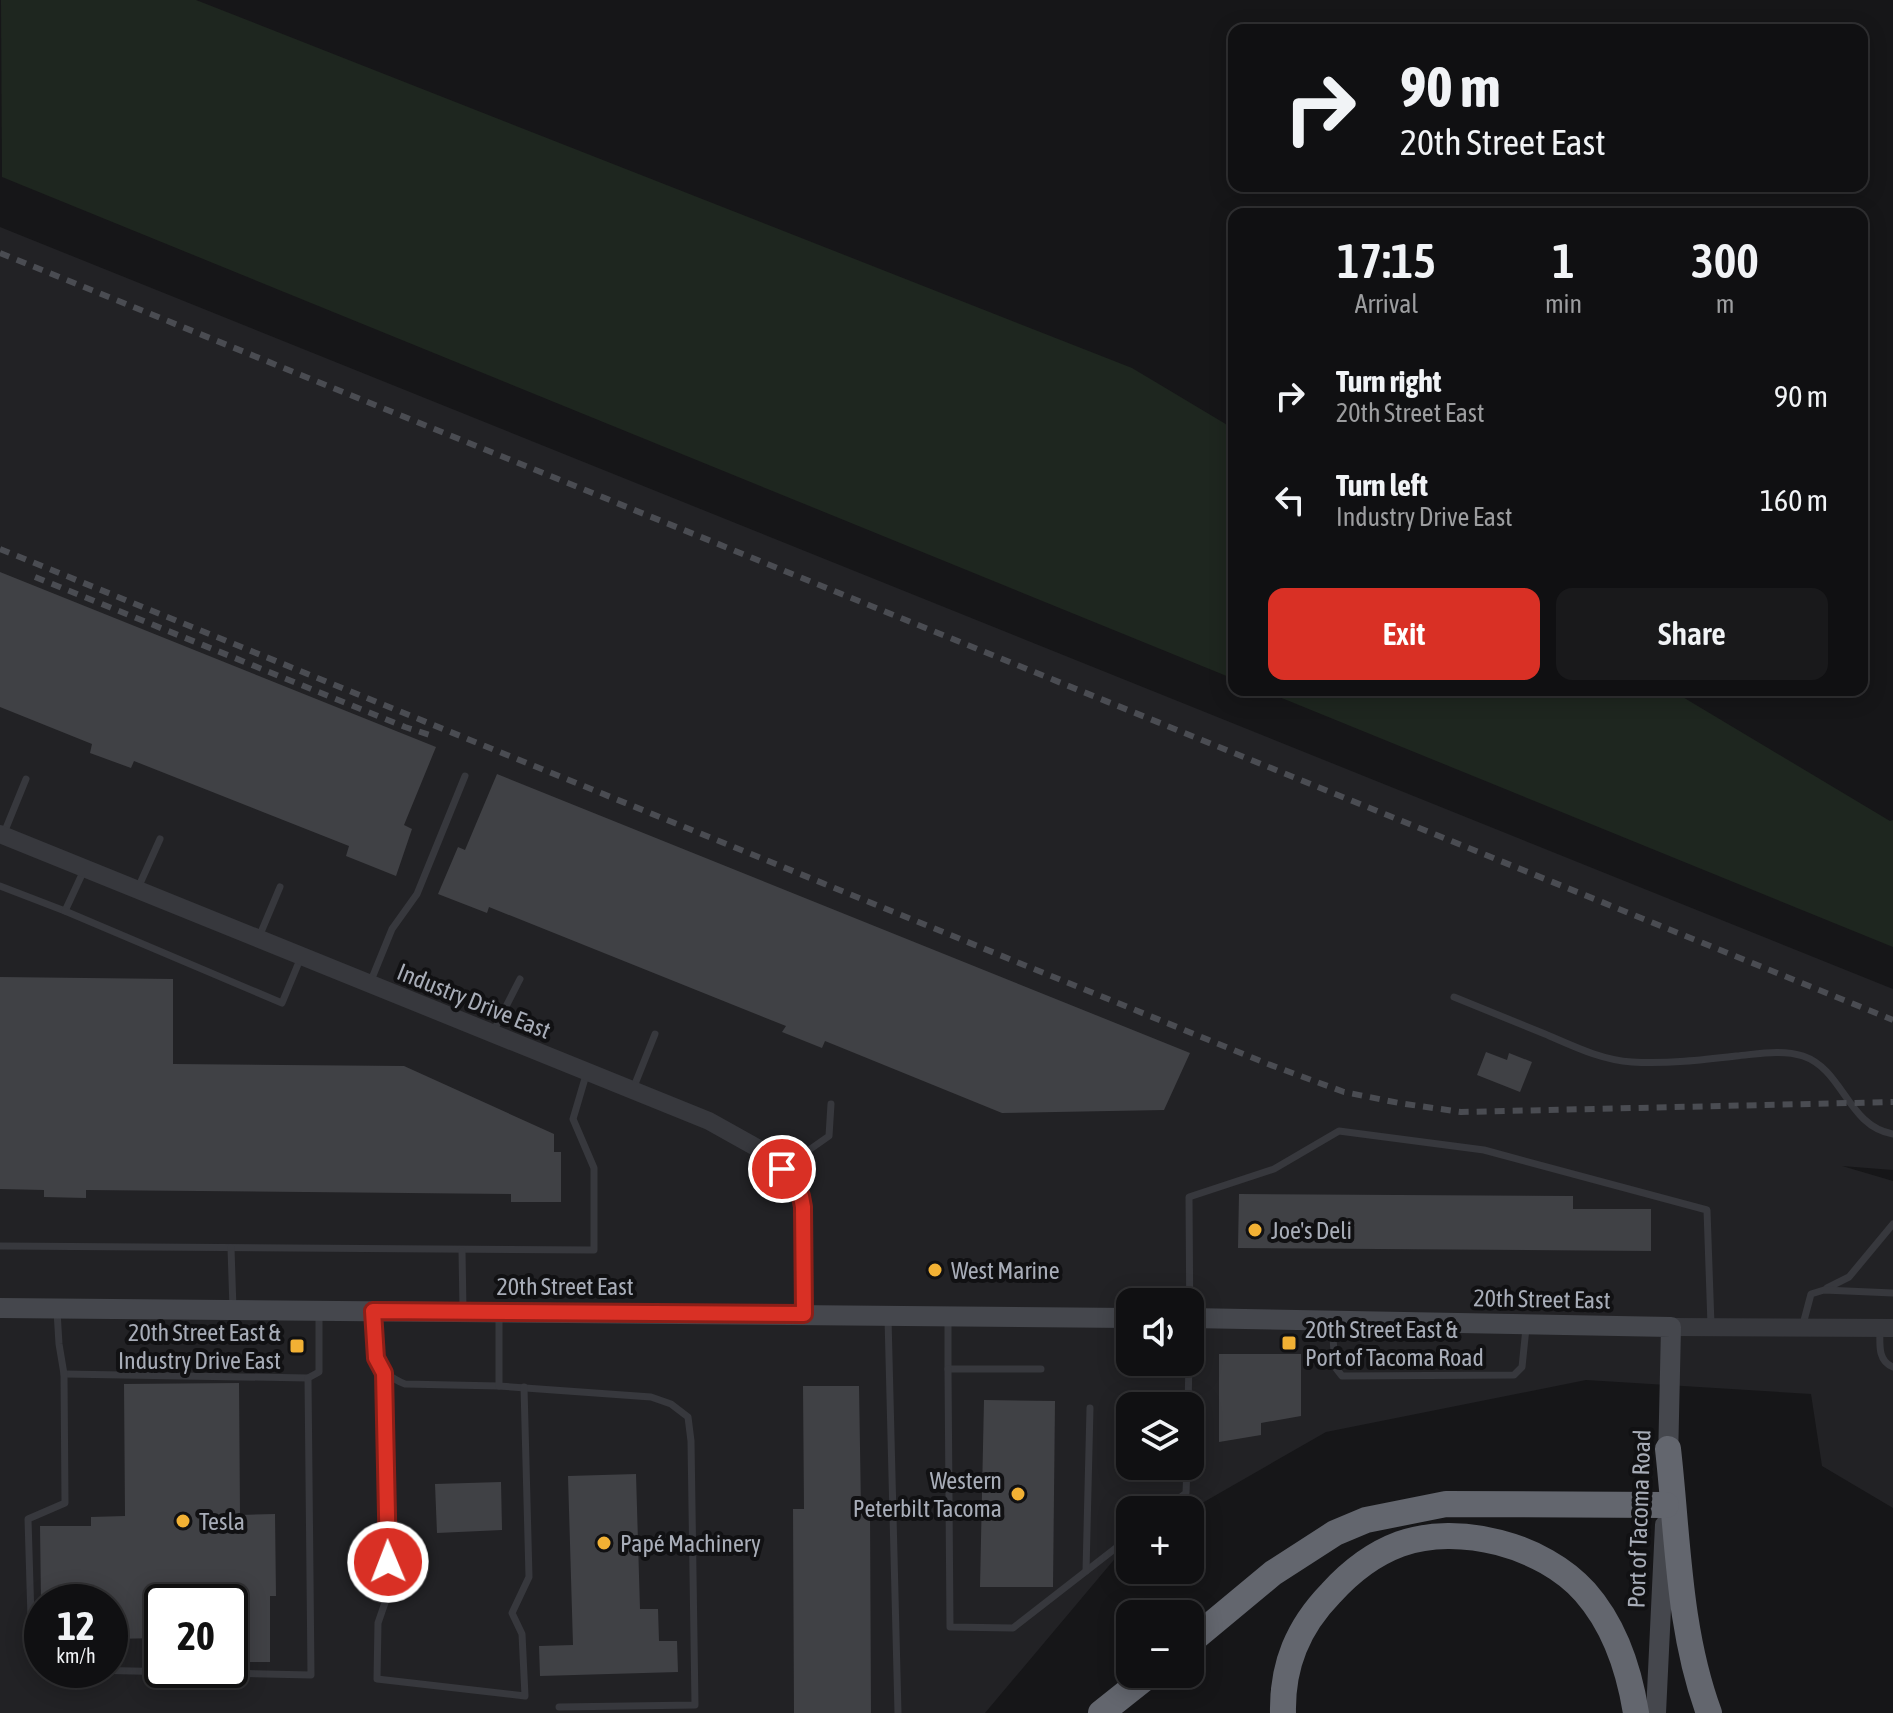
<!DOCTYPE html>
<meta charset="utf-8">
<style>
:root{--surface:#101012;--page:#19191b;--text:#f1f3f6;--muted:#9c9d9f;--line:#303032;--accent:#d93025}
body{margin:0;font-family:"Asap Condensed",sans-serif;background:var(--page);color:var(--text);height:100vh;display:flex;flex-direction:column;font-size:30px;white-space:nowrap}
*{box-sizing:border-box;margin:0}
p{font-size:26px;color:var(--muted)}
.icon{flex:none;width:44px;height:44px;fill:none;stroke:currentColor;stroke-width:2;stroke-linecap:round;stroke-linejoin:round}
.map{position:relative;flex:1;overflow:hidden}
.drawer{position:absolute;left:1228px;top:208px;width:640px;height:488px;display:flex;flex-direction:column;background:var(--surface);border-radius:16px;box-shadow:0 4px 20px #0003,0 0 0 2px var(--line)}
.drawer>*{flex:none}
.banner{position:absolute;left:1228px;top:24px;width:640px;height:168px;border-radius:16px;box-shadow:0 4px 20px #0003,0 0 0 2px var(--line);background:#101012;color:var(--text);overflow:hidden}
.controls{position:absolute;left:1116px;top:1288px;display:grid;gap:16px}
.controls a{display:grid;place-items:center;width:88px;height:88px;border-radius:16px;background:var(--surface);box-shadow:0 4px 20px #0003,0 0 0 2px var(--line);font-size:40px}
.speed{position:absolute;left:24px;top:1584px;display:flex;gap:16px;font-size:40px;font-weight:700;text-align:center}
.speed>*{display:grid;place-content:center;width:104px;height:104px;border-radius:50%;background:var(--surface);box-shadow:0 4px 20px #0003,0 0 0 2px var(--line);line-height:1}
.speed small{font-size:20px;font-weight:400}
.speed .limit{border:4px solid #111;border-radius:12px;background:#fff;color:#111}
.pin{position:absolute;display:grid;place-items:center;width:68px;height:68px;color:#fff;margin:-34px;border:4px solid #fff;border-radius:50%;box-shadow:0 2px 8px #0007}
.me{position:absolute;width:88px;margin:-44px;rotate:359deg;stroke-linejoin:round;filter:drop-shadow(0 0 6px #0008)}
.turn{display:flex;align-items:center;gap:28px;height:168px;padding:0 40px;font-size:36px}
.turn .icon{width:104px;height:104px;stroke-width:2.5}
.turn b{display:block;font-size:56px;line-height:68px}
.eta{display:flex;justify-content:space-evenly;align-items:center;height:136px;text-align:center}
.eta b{font-size:48px;font-weight:600;line-height:56px}
.action{display:flex;gap:16px;margin-top:auto;padding:16px 40px}
.action a{flex:1;height:92px;border-radius:16px;background:var(--accent);color:#fff;font-size:32px;font-weight:600;line-height:92px;text-align:center}
.action a+a{background:var(--page);color:var(--text)}
ul{padding:0;list-style:none}
li{display:flex;align-items:center;gap:24px;height:104px;padding:0 40px}
li div{flex:1}
li b{display:block;font-size:30px}
li em{font-style:normal}
.map>svg:first-child{display:block}
</style>
<div class="map">
<svg width="1893" height="1713" viewBox="0 0 1893 1713">
<rect width="100%" height="100%" fill="#161618"/>
<!-- built -->
<path fill="#222225" fill-rule="evenodd" d="M0,227l1893,762v181l-51,-4 51,15v327l-71,-42 -11,-72 -225,-14 -260,52 -136,78h-60v35l-7,4 -138,164h-985zM1130,1302h60v60h-60zM1130,1406h60v60h-60zM42,1602h68v68h-68zM162,1602h68v68h-68z"/>
<!-- green -->
<g fill="#1e261f">
<path d="M1,0h195l936,368 102,61v250l-1232,-502z"/>
<path d="M1262,690h409l219,131 3,-1v127z"/>
</g>
<!-- building -->
<g fill="#404145">
<path d="M0,572l436,175 -32,78 8,4 -16,47 -50,-20 3,-10 -215,-85 -3,7 -41,-15 2,-9 -92,-37z"/>
<path d="M497,774l693,279 -26,57 -162,3 -177,-72 -3,7 -40,-16 4,-6 -297,-119 -2,6 -49,-19 20,-47 7,3z"/>
<path d="M0,977l173,2v85l231,2 150,68v18h7v50h-50v-8l-425,-4v8l-42,-1v-7l-44,-1z"/>
<path d="M1486,1052l21,8 2,-7 23,9 -12,30 -43,-17z"/>
<path d="M1239,1194l334,2v13h78v42l-413,-3z"/>
<path d="M1219,1354h82v62l-40,7v12l-42,7z"/>
<path d="M239,1383l1,132 35,-1 1,82h-6v66h-40v-60h-68v36l-52,1v-37h-69l-1,-76h51v-9l34,-1 -1,-132z"/>
<path d="M803,1386h56l2,123h9l1,204h-77l-1,-204h11z"/>
<path d="M984,1400l71,1 -2,186h-73z"/>
<path d="M636,1474l4,135h18l1,32h18l1,31 -138,4 -1,-30 34,-1 -5,-169z"/>
<path d="M501,1482l1,48 -65,3 -2,-49z"/>
</g>
<g fill="none" stroke-linecap="round" stroke-linejoin="round">
<!-- service -->
<g stroke="#37383d" stroke-width="7">
<path d="M4,833l22,-54"/>
<path d="M0,886l65,25 19,-41"/>
<path d="M138,888l22,-49"/>
<path d="M65,911l217,92 19,-46"/>
<path d="M259,937l21,-50"/>
<path d="M370,983l22,-54 25,-35 48,-118"/>
<path d="M1454,997c30,12 61,25 91,37 28,12 56,26 87,28 35,2 70,-2 104,-6 22,-2 46,-7 67,0 41,14 44,70 90,78"/>
<path d="M492,1034l28,-55"/>
<path d="M633,1089l22,-55"/>
<path d="M782,1169l47,-33 2,-32"/>
<path d="M0,1246l594,4v-82l-21,-49 13,-44"/>
<path d="M231,1248l2,61"/>
<path d="M462,1251l1,58"/>
<path d="M1827,1288l22,-11 44,-53"/>
<path d="M373,1312c1,33 -4,58 32,72l94,2"/>
<path d="M499,1315v71l152,11 20,7 17,13 3,24 4,264 -136,2"/>
<path d="M888,1318l10,395"/>
<path d="M948,1318v51h93"/>
<path d="M1332,1323l3,44 7,9 172,-1 8,-8 4,-39"/>
<path d="M1802,1328l9,-34 13,-4 69,3"/>
<path d="M1880,1328c0,15 -3,33 13,39"/>
<path d="M1190,1342l-1,-145 85,-28 65,-38 145,19 223,60 4,115"/>
<path d="M948,1369l2,258 63,1 117,-91"/>
<path d="M384,1373l4,221 -10,29 -1,56 148,17 -3,-62 -10,-21 17,-36 -5,-190"/>
<path d="M64,1374l244,4 11,-6v-59"/>
<path d="M1188,1406l1,-44"/>
<path d="M1164,1510l22,-17 1,-27"/>
<path d="M1086,1571l4,-163"/>
<path d="M42,1654l-10,-3 -4,-132 37,-16 -1,-129 -5,-30 -2,-33"/>
<path d="M88,1670l223,5 -3,-297"/>
</g>
<!-- tertiary -->
<g stroke="#37383d" stroke-width="18">
<path d="M0,834l709,287 59,33 33,42 3,35v83"/>
<path d="M1671,1327l222,1"/>
</g>
<!-- secondary -->
<g stroke="#45474d" stroke-width="20">
<path d="M0,1308l1130,10"/>
<path d="M1190,1318l481,9 -3,134"/>
<path d="M1656,1713l9,-188"/>
</g>
<!-- motorway -->
<g stroke="#63666e" stroke-width="26">
<path d="M1668,1449c10,88 10,180 41,264"/>
<path d="M1190,1642l83,-69 62,-40 31,-13 80,-16 220,1"/>
<path d="M1101,1713l49,-39"/>
<path d="M1283,1713c-1,-48 15,-86 48,-120 19,-21 42,-39 69,-49 59,-21 143,1 185,48 30,34 44,77 51,121"/>
</g>
<!-- rail -->
<g stroke="#4a4c52" stroke-width="6" stroke-dasharray="10 8" stroke-linecap="butt">
<path d="M0,253l1893,767"/>
<path d="M0,549l1268,515 76,28 55,11 62,9 432,-10"/>
<path d="M35,577l370,150 28,9"/>
</g>
</g>
<g fill="none" stroke-linecap="round" stroke-linejoin="round">
<!-- route casing -->
<g stroke="#8d1f18" stroke-width="20">
<path id="route" d="M388,1562l-4,-189 -8,-15 -3,-47 431,3 -1,-107 -2,-11 -19,-27"/>
</g>
<!-- route -->
<use href="#route" stroke="#d93025" stroke-width="14"/>
</g>
<!-- markers -->
<g fill="#f2b134" stroke="#111113" stroke-width="3">
<circle cx="1255" cy="1230" r="8"/>
<circle cx="935" cy="1270" r="8"/>
<rect x="1281" y="1335" width="16" height="16" rx="4"/>
<rect x="289" y="1338" width="16" height="16" rx="4"/>
<circle cx="1018" cy="1494" r="8"/>
<circle cx="183" cy="1521" r="8"/>
<circle cx="604" cy="1543" r="8"/>
</g>
<g text-anchor="middle" dominant-baseline="central" stroke-width="8" stroke-linejoin="round" paint-order="stroke">
<!-- street labels -->
<g font-size="24" fill="#a8adb8" stroke="#111113">
<text transform="translate(474 1001) rotate(22)">Industry Drive East</text>
<text x="565" y="1286">20th Street East</text>
<text transform="translate(1542 1299) rotate(1)">20th Street East</text>
<text transform="translate(1639 1519) rotate(-88)">Port of Tacoma Road</text>
</g>
<!-- poi labels -->
<g font-size="24" fill="#a8adb8" stroke="#111113" text-anchor="start">
<text x="1271" y="1230">Joe's Deli</text>
<text x="951" y="1270">West Marine</text>
<text x="1305" y="1329">20th Street East &amp;<tspan x="1305" dy="28">Port of Tacoma Road</tspan></text>
<text x="281" y="1332" text-anchor="end">20th Street East &amp;<tspan x="281" dy="28">Industry Drive East</tspan></text>
<text x="1002" y="1480" text-anchor="end">Western<tspan x="1002" dy="28">Peterbilt Tacoma</tspan></text>
<text x="199" y="1521">Tesla</text>
<text x="620" y="1543">Papé Machinery</text>
</g>
</g>
</svg>
<div class="controls">
<a><svg class="icon" aria-label="sound" viewBox="0 0 24 24"><path d="M4 9h4l5-4v14l-5-4H4zM17 9q2 3 0 6"/></svg></a>
<a><svg class="icon" aria-label="layers" viewBox="0 0 24 24"><path d="M12 4l9 5-9 5-9-5zM3 14l9 5 9-5"/></svg></a>
<a>+</a>
<a>−</a>
</div>
<div class="speed"><div>12<small>km/h</small></div><div class="limit">20</div></div>
<div class="pin" style="left:782px;top:1169px;background:#d93025"><svg class="icon" aria-label="arrive" viewBox="0 0 24 24"><path d="M6 21V4h12l-3 4 3 4H6"/></svg></div>
<svg class="me" style="left:388px;top:1562px" viewBox="-20 -20 40 40"><circle r="17" fill="#d93025" stroke="#fff" stroke-width="3"/><path d="M0-11L8 9 0 5-8 9z" fill="#fff"/></svg>
<div class="banner">
<div class="turn"><svg class="icon" aria-label="right" viewBox="0 0 24 24"><path d="M7 20v-9h11M14 6l5 5-5 5"/></svg><div><b>90 m</b>20th Street East</div></div>
</div>
<section class="drawer">
<div class="eta">
<div><b>17:15</b><p>Arrival</p></div>
<div><b>1</b><p>min</p></div>
<div><b>300</b><p>m</p></div>
</div>
<ul>
<li><svg class="icon" aria-label="right" viewBox="0 0 24 24"><path d="M7 20v-9h11M14 6l5 5-5 5"/></svg><div><b>Turn right</b><p>20th Street East</p></div><em>90 m</em></li>
<li><svg class="icon" aria-label="left" viewBox="0 0 24 24"><path d="M17 20v-9H6M10 6l-5 5 5 5"/></svg><div><b>Turn left</b><p>Industry Drive East</p></div><em>160 m</em></li>
</ul>
<div class="action"><a>Exit</a><a>Share</a></div>
</section>
</div>
